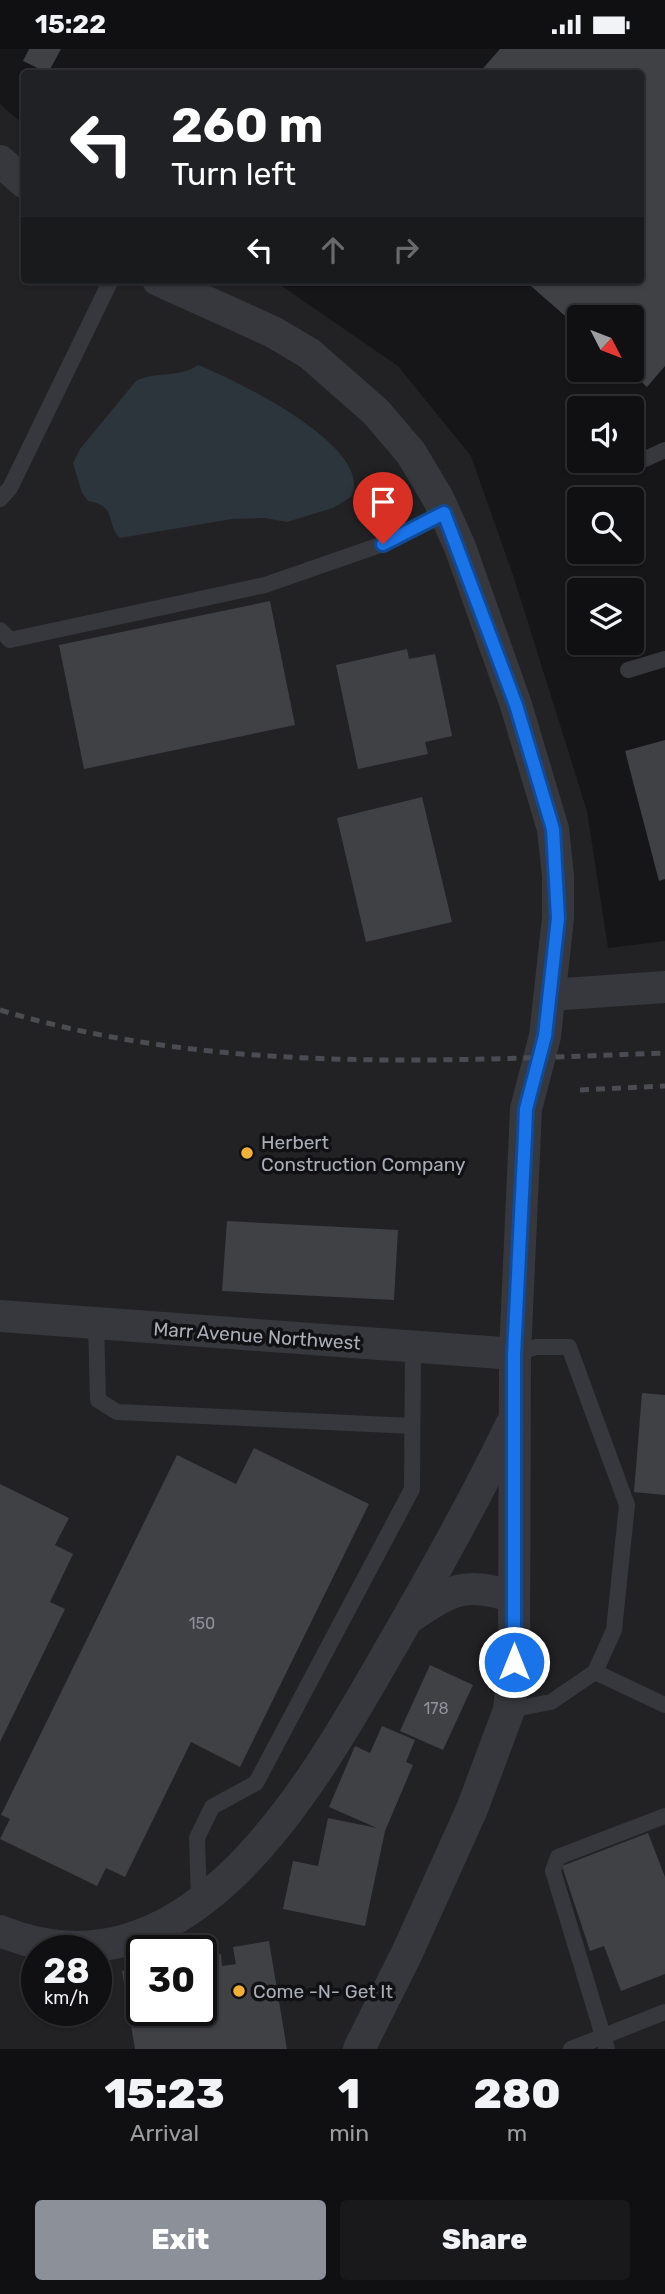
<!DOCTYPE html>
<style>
:root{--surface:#101012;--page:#19191b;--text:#f1f3f6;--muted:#9c9d9f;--line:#303032;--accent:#8c9099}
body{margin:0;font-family:Rubik,sans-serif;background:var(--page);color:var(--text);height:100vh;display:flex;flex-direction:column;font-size:26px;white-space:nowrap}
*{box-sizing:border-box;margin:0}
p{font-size:23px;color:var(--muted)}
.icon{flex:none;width:38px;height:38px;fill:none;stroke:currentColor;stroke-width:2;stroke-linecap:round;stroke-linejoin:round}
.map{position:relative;height:2000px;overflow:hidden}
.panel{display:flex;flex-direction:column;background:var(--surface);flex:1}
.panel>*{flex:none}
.guide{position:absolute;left:21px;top:21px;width:623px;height:214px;border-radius:7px;box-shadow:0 2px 5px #0004,0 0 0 2px var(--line);background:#202124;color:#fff;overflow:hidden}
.needle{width:46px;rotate:132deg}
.fabs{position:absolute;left:567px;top:256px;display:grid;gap:14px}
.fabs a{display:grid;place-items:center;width:77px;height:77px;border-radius:7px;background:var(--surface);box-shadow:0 2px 5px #0004,0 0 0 2px var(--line);font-size:35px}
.speed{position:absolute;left:21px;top:1886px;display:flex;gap:14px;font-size:35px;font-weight:700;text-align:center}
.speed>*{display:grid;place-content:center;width:91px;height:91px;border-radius:50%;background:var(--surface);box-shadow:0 2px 5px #0004,0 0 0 2px var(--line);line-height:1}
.speed small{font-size:18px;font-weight:400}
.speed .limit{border:4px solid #111;border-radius:10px;background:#fff;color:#111}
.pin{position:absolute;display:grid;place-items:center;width:60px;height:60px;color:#fff;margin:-72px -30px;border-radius:50% 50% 50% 0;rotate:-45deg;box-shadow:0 0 7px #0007}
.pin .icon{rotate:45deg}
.me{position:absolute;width:77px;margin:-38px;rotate:0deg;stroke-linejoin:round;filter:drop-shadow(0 0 5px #0008)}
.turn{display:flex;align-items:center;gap:24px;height:147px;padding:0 35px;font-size:32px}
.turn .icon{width:91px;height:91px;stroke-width:2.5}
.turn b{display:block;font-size:49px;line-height:60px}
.lanes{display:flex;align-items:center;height:66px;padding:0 35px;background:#0003;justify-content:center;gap:35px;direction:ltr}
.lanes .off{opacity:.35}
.eta{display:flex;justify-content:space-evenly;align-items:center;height:119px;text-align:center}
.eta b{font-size:42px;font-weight:800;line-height:49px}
.button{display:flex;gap:14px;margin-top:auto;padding:14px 35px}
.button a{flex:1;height:80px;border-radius:7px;background:var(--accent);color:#fff;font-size:28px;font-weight:800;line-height:80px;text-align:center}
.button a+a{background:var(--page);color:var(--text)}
.status{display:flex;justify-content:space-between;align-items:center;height:49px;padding:0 35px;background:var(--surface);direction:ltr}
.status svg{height:19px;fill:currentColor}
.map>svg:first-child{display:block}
</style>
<div class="status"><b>15:22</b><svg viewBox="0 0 49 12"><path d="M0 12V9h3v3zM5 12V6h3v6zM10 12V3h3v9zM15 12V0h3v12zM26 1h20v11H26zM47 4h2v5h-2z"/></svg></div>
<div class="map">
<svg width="665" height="2000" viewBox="0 0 665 2000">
<rect width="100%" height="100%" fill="#161618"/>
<!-- built -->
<path fill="#222225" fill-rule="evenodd" d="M0,55l24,21v155h249l125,86 73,90 43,122 73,233 21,137 57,-7v1108h-665zM37,1902h59v60h-59zM142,1902h59v60h-59z"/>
<!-- water -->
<path fill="#2c353c" d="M198,316c36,14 179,83 153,132l-18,11 -46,14 -22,-4 -33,1 -112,19c-15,-15 -2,-32 -32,-37l-6,-8 -9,-30 7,-14 56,-68c20,-10 44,-3 62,-16z"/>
<!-- building -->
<g fill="#404145">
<path d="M29,0h32l-13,24 -25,-12z"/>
<path d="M500,0h165v317l-18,21 -20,-18h5v-52h-53v11l-55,-48h116v-207h-161z"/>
<path d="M270,552l25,124 -211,44 -25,-124z"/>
<path d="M407,600l2,10 26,-5 17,82 -27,6 3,12 -70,15 -22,-104z"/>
<path d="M665,691v139l-6,2 -34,-130z"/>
<path d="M422,748l30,125 -86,20 -29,-124z"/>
<path d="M227,1172l171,9 -4,70 -172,-9z"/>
<path d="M642,1344l23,2v100l-31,-3z"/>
<path d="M254,1399l115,56 -129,263 -49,-25 -66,135 -19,-9 -9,18 -97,-47 10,-20 -9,-4 176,-360 59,29z"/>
<path d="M0,1435l69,34 -14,27 18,9 -23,48 15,7 -65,133z"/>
<path d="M430,1616l43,20 -30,65 -43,-19z"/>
<path d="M382,1677l33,14 -9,22 7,3 -28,66 -20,95 -82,-17 10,-48 25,5 10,-48 49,10 -48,-21 26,-61 15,7z"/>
<path d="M648,1784l17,44v97l-44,17 -17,-45 -14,5 -28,-85z"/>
<path d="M269,1892l18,108h-152l-13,-78 20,-4v44h59v-54l20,-3 1,12 14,-2 -3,-17z"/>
</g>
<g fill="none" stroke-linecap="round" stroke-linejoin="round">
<!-- lane -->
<g stroke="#37383d" stroke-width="16">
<path d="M632,405l13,5 20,-9"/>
<path d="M0,450l10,-11 101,-208"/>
<path d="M0,581l10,10 255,-55 118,-41 62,-31"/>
<path d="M628,621l37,-11"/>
<path d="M96,1275l2,76 19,12 295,14"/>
<path d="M595,1623l70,33"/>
<path d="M509,1661l42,-8 44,-30 19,-42 13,-125 -58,-158h-33l-21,7"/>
<path d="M199,1853l-2,-64 15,-31 44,-24 156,-294 1,-142"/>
<path d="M571,2000l94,-37"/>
<path d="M607,2000l-54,-178 5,-14 107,-41"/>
</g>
<!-- street -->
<g stroke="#37383d" stroke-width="32">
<path d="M0,112l24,21"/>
<path d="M158,231l115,52 37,22 66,58 35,41 28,47 21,47 56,158 37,124 5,47v42l-13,118 -19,73 -11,245 -1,308 -5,48 -37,99 -65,144 -48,96"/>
<path d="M550,946l115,-8"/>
<path d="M0,1267l515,38"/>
<path d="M412,1567c42,-28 52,-34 102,-19"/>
<path d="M0,1882c190,78 313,-148 390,-282 43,-74 84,-147 121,-224"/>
</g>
<!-- rail -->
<g stroke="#4a4c52" stroke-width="5" stroke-dasharray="9 7" stroke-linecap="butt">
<path d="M0,961c214,65 444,51 665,43"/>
<path d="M580,1041l85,-4"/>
</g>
</g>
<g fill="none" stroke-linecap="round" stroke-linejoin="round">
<!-- route casing -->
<g stroke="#114b97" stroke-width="18">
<path id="route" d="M383,495l61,-31 72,192 37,124 5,89 -13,118 -19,73 -1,26 -11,220v307"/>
</g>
<!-- route -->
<use href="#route" stroke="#1a73e8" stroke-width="12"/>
</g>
<!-- markers -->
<g fill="#f2b134" stroke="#111113" stroke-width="2.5">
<circle cx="247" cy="1104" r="7"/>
<circle cx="239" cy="1942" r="7"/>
</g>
<g text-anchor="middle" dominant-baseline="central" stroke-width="7" stroke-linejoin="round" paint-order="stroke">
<!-- number labels -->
<g font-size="16" fill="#8e929b">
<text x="202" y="1574">150</text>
<text x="436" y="1659">178</text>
</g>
<!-- poi labels -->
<g font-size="19" fill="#a8adb8" stroke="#111113" text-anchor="start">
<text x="261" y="1093">Herbert<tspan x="261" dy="22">Construction Company</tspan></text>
<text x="253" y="1942">Come -N- Get It</text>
</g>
<!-- street labels -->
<g font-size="19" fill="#a8adb8" stroke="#111113">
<text transform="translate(257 1287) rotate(4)">Marr Avenue Northwest</text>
</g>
</g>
</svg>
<div class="fabs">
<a><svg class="needle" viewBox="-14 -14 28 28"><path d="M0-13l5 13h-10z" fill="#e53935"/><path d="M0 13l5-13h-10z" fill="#9c9d9f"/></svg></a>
<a><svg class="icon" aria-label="sound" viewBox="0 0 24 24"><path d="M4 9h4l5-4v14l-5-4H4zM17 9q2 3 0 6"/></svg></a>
<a><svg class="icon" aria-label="search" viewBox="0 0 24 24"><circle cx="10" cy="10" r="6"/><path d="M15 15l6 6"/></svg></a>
<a><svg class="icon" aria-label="layers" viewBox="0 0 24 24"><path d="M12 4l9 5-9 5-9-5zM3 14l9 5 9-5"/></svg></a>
</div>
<div class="speed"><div>28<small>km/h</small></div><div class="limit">30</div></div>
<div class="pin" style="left:383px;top:495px;background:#d93025"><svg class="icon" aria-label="arrive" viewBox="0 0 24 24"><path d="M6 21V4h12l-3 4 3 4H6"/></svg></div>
<svg class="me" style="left:514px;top:1613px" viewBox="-20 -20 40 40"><circle r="17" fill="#1a73e8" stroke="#fff" stroke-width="3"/><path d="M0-11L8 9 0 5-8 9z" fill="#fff"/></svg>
<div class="guide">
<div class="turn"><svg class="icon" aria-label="left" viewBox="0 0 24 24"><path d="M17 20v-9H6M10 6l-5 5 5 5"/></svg><div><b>260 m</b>Turn left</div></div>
<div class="lanes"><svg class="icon" aria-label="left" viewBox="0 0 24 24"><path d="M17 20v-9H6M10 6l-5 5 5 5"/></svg><svg class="icon off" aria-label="ahead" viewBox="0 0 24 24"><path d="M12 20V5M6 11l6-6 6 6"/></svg><svg class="icon off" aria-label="right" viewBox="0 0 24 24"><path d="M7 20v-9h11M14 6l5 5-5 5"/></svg></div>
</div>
</div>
<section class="panel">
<div class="eta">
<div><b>15:23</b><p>Arrival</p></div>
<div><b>1</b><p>min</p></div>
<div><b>280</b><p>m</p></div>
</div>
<div class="button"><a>Exit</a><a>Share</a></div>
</section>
